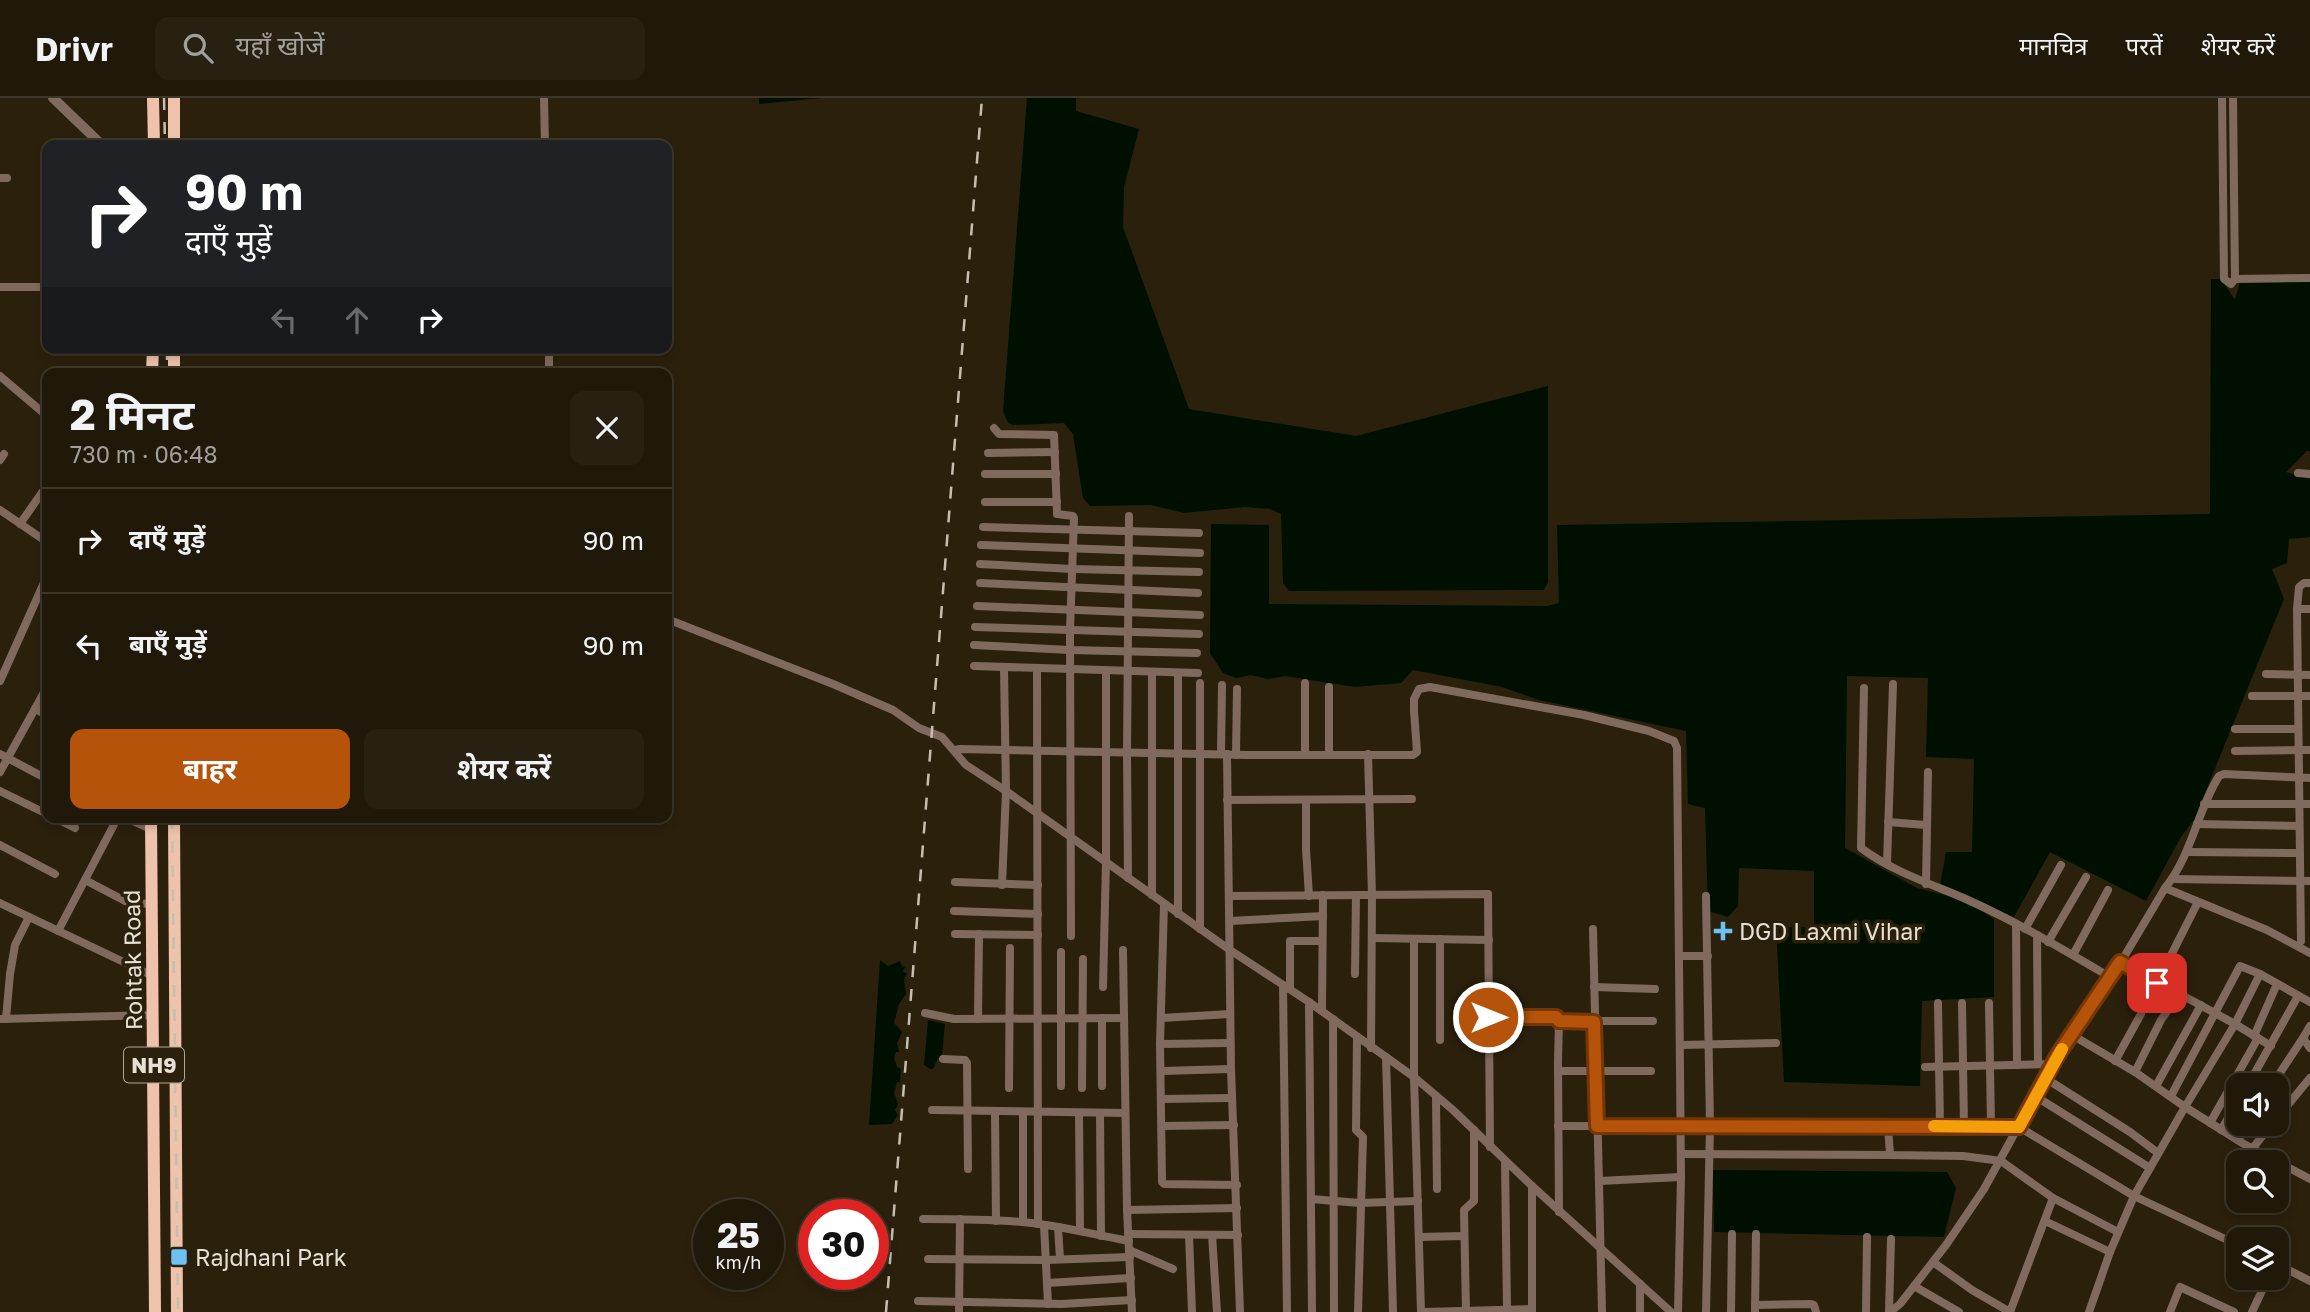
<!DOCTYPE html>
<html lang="hi">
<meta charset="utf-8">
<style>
:root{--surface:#201809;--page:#282112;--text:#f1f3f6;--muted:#a2a09c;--line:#3d372a;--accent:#b45309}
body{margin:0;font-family:"Golos Text","Noto Sans Devanagari",sans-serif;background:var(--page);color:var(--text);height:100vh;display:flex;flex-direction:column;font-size:26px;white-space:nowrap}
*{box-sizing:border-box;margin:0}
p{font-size:23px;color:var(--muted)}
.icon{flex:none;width:38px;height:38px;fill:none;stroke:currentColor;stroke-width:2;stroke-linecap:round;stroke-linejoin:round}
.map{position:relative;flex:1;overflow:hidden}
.details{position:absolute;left:42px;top:270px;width:630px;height:455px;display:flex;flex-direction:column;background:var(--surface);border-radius:14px;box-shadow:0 4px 10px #0003,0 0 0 2px var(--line)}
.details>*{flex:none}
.banner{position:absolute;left:42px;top:42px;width:630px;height:214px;border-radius:14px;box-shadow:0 4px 10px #0003,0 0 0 2px var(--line);background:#202124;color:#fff;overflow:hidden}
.fabs{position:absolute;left:2226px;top:975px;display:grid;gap:14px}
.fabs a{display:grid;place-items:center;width:63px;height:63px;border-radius:14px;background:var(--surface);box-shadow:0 4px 10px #0003,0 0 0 2px var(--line);font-size:35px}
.speed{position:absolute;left:693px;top:1101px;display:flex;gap:14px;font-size:35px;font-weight:700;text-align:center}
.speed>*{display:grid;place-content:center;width:91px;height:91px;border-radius:50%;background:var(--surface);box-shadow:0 4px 10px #0003,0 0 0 2px var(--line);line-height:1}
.speed small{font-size:18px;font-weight:400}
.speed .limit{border:10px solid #d22;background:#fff;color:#111}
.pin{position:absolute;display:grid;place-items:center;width:60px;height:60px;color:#fff;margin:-30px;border-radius:14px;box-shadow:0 4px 10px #0006}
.me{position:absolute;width:77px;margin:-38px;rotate:90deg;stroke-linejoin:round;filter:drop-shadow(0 0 5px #0008)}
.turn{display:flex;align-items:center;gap:24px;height:147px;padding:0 28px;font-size:32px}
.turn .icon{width:91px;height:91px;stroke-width:2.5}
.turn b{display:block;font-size:49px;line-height:60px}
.lanes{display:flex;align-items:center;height:66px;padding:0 28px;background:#0003;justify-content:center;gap:35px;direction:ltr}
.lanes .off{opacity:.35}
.round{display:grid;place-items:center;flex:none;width:74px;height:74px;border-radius:14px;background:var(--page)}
.overview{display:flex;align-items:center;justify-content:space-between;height:119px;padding:0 28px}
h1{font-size:42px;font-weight:700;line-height:52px}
.action{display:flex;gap:14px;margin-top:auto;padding:14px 28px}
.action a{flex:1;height:80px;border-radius:14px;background:var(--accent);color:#fff;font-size:28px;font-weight:700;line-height:80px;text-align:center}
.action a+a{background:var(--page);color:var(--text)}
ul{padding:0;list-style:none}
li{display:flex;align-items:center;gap:21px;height:105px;padding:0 28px;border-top:2px solid var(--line)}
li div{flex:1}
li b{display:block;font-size:26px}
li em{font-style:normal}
header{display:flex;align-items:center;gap:42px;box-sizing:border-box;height:98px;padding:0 35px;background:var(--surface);border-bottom:2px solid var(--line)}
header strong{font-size:33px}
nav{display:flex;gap:38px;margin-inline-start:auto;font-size:24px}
.search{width:490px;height:63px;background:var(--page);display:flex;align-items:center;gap:18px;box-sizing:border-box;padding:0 24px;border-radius:14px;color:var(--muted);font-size:26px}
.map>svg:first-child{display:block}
</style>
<header>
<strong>Drivr</strong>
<div class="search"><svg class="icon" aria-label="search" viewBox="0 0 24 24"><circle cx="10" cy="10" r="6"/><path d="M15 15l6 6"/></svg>यहाँ खोजें</div>
<nav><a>मानचित्र</a><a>परतें</a><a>शेयर करें</a></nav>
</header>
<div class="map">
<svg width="2310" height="1214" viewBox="0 0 2310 1214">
<rect width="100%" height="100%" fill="#2b200c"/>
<!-- water -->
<g fill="#001000">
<path d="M759,0h62l-62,6z"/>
<path d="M1027,0h49v13l63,18 -15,58 -1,40 66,182 167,27 192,-50v196l-4,8 -255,1 -6,-8 -2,-69 -11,-5 -25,-2 -61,6 -33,-8 -61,1 -7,-8 -10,-64 -9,-11 -51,2 -5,-2 -5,-12z"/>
<path d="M2211,181h10l14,21 5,-18 70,-1v170h-3l-21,21 24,7v58l-21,2 -2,24 -15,6 12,30 -90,221 -13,17 -35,64 -96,-49 -36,65 -74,-32 6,-33h26l2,-93 -48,-2 2,-79 -81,-2 -2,172 72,40 47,12 30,19v78l-72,4 -2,85 -136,-4 -8,-155h38v-56l-75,-3 -1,38 -10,11 -20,-6 -3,-103 -17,-4 -2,-73 -147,-31 -37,-13 -89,-17 -12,13 -46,4 -70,-11 -17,3 -17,-4 -15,3 -13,-5 -13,-20 1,-129 58,1v79l278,2 12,-3 -2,-78 653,-11z"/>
<path d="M880,862l8,6 12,-5 2,5 3,1 -2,4 4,3 -3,5 2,15 -7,10 -5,19 8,9 -5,11 2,9h-3l-2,6 3,9 4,2 -1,13h-3l-3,11 4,11 -3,6 3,5 -6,9 -23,1z"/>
<path d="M928,922l17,4 -3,31 -4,3 -5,11h-3l-6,-4z"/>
<path d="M1713,1072l234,2 9,16 -12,49 -230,-5z"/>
</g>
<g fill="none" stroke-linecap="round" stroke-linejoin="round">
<!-- minor -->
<g stroke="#806a5e" stroke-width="8">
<path d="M544,0l1,47"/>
<path d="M2222,0l2,181 7,5 4,-5 -2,-181"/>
<path d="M0,80h7"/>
<path d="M2235,181l75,-1"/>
<path d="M0,189h47"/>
<path d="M549,250v25"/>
<path d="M0,278l47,40"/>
<path d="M994,330l5,6 55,1 3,79 16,2 1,2 -4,112 1,306"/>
<path d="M988,355l67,-1"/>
<path d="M0,362l4,-6"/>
<path d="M2298,375l12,1"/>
<path d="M985,376h71"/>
<path d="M985,404h72"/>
<path d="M0,412l47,32"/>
<path d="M20,426l23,-33"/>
<path d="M983,429l216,6"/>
<path d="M981,447l219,8"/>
<path d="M980,466l92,5 127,3"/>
<path d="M980,485l218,10"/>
<path d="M977,508l223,9"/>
<path d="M2297,511h13"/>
<path d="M667,521l166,65 60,26 26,18 23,9 24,28 40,26 224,159 79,52 105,75 39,33 79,76 139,126"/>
<path d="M975,529l224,7"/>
<path d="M974,547l96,5 127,3"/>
<path d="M974,568l224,7"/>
<path d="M1037,571l1,555"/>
<path d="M1152,574v223"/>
<path d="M1178,575v241"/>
<path d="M2266,576l44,1"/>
<path d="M0,583l47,-105"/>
<path d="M1200,585v246"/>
<path d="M1305,585v72"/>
<path d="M1329,589v68"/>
<path d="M1864,590l-3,160c32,24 71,36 107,52 49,22 96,50 142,77"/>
<path d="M2252,598h58"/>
<path d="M35,611l12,6"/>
<path d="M2235,631h63"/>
<path d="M955,652l5,-1 288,6h165l4,-3 -3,-41v-12l5,-10 11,-2 154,28 65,16 25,10 3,7 4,429 -3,135"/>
<path d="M2235,653l75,-1"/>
<path d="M0,656l47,25"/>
<path d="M1221,656l1,-69"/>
<path d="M1227,656l4,315 9,243"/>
<path d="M1368,656l4,141 -1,153"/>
<path d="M1236,657l1,-66"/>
<path d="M0,674l47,-85"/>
<path d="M0,693l47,23"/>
<path d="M1227,702l185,-1"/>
<path d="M1306,702v49l3,47"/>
<path d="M2204,706h106"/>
<path d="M53,719l22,11"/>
<path d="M124,719l27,12"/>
<path d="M1888,724l38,3"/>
<path d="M2197,726l101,2"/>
<path d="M0,747l55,29"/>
<path d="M2188,754l110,1"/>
<path d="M1887,765l6,-179"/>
<path d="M1128,780l-1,-126 2,-236"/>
<path d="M2172,781l138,2"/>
<path d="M85,782l44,23 23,1"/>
<path d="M955,784l83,3"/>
<path d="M1926,786l2,-112"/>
<path d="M1002,787l4,-94 -2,-123"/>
<path d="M2165,790c27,-33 32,-77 54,-112l5,-2 86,4"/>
<path d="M1229,798l259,-2 2,253"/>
<path d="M1706,798l4,230 -4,186"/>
<path d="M0,805l153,73"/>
<path d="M1164,806l-4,140 2,138 2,2 73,1"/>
<path d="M954,813l84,3"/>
<path d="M1230,823l93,-5"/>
<path d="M2016,826l1,141"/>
<path d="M1593,831l9,383"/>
<path d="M2025,831l36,-64"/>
<path d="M58,833l60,-114"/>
<path d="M955,836l83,1"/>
<path d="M2037,837l1,129"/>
<path d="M1372,840l117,2"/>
<path d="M1414,841v138l7,235"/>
<path d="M2301,843l-4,-332 2,-22 5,-4h6"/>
<path d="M2048,844l38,-65"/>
<path d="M1123,852l4,260 5,102"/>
<path d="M2073,857l35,-65"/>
<path d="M1679,858h29"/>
<path d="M2121,864l114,62 36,22"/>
<path d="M1355,876l1,-79"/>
<path d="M2260,876l-25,50 -50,83 59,37 66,35"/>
<path d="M1283,887l4,327"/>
<path d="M1103,889l3,-125v-191"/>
<path d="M1594,889l61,2"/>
<path d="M1290,891v-48h32"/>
<path d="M1309,904l3,310"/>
<path d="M1938,905l2,123"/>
<path d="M1962,905l2,123"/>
<path d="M1989,905l2,124"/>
<path d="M2144,905l13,-20 41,-81"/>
<path d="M1322,913l1,-116"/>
<path d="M925,915l29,6 169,-1"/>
<path d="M1488,919h68l3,4h94"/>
<path d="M1161,920l69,-4"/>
<path d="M0,921l154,-4"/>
<path d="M6,921l4,-45 5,-29 14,-28"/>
<path d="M978,921l1,-85"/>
<path d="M1333,921l1,293"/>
<path d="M1559,923l-1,40 1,151"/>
<path d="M2310,928l-7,12 7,10"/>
<path d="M2072,937l63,37 50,35 -51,89 104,49"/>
<path d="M2254,938l23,-52"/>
<path d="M1357,939l-1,93 7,7 -5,175"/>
<path d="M1440,942v-101"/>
<path d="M1160,946l70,-1"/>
<path d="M1680,947l96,-2"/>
<path d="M1386,959l7,255"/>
<path d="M943,961l22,1 2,3 1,106"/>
<path d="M2115,963l26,-47"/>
<path d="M1925,969l128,-3"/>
<path d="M1161,973l70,-2"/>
<path d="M1558,973h93"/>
<path d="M2135,974l26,-52 19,-27"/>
<path d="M2045,980l85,54 28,21"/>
<path d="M2248,987l50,-89"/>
<path d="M2272,987l31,-47"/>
<path d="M1061,988v-134"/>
<path d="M1102,988v-68"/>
<path d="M2156,988l45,-81"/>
<path d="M1009,990l1,-140"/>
<path d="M1082,990l1,-129"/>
<path d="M1436,998l1,93"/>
<path d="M2035,998l115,72"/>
<path d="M2171,998l69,-130 20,8 50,28"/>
<path d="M1161,1001l71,-1"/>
<path d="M932,1012l193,3"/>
<path d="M995,1014l1,109"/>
<path d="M1023,1014v110"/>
<path d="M1079,1015l1,117"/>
<path d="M1100,1015l1,123"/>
<path d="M2277,1020l33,-40"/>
<path d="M2210,1025l48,-85"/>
<path d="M1162,1028l72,-1"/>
<path d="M1558,1028l461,1 115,69 -24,56 -21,60"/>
<path d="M1888,1028l2,29 73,1 38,5 52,37 -43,114 -38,-22 -39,-28"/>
<path d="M2221,1032l17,-29"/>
<path d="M2238,1042l10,-16"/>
<path d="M2252,1051l20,-25"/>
<path d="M1681,1056l209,1"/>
<path d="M1505,1063l2,149"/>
<path d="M1599,1083l82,-4"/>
<path d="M1532,1088v126"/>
<path d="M2053,1100l65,34"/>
<path d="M1311,1101l49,4 58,-2"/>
<path d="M1127,1112l110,-2"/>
<path d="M923,1121c37,0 73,0 109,4 33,4 64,12 97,18"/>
<path d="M2045,1123l65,31"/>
<path d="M1044,1127l4,79"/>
<path d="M1058,1129l2,32"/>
<path d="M1128,1136l110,1"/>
<path d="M1189,1137l3,77"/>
<path d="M1212,1137l5,77"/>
<path d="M1419,1139l45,-1"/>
<path d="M1129,1152l44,19"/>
<path d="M928,1161l118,1 84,-3"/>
<path d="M2277,1166l33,17"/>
<path d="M1047,1185l84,-5"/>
<path d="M1914,1188l45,26"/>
<path d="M918,1203l143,3 71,-4"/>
<path d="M1755,1207l56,-1 3,1 2,7"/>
<path d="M959,1214l1,-93"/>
<path d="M1425,1214l107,-3"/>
<path d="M1466,1214l-2,-102 10,-9v-71"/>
<path d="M1640,1214v-28"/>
<path d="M1731,1214l1,-78"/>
<path d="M1755,1214l1,-78"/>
<path d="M1866,1214l1,-75"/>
<path d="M1889,1214l2,-73"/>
<path d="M1890,1214l10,-8 46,-59 38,-56 73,-133 64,-94 44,-74 102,42 43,23"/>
<path d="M2170,1214l10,-25 54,25"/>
<path d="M2252,1214l16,-34"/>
</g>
<!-- tertiary -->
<path stroke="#806a5e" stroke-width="10" d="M53,0l49,47"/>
<!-- trunk -->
<g stroke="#efc3ab" stroke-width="12">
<path d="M153,0l1,47"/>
<path d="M174,47v-47"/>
<path d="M152,275l1,-25"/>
<path d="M174,275v-25"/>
<path d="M151,719l4,495"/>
<path d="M174,719l3,495"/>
</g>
<!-- rail -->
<g stroke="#c6bfb1" stroke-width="2.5" stroke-dasharray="12 12" stroke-linecap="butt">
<path d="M164,0l1,47"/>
<path d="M167,250v25"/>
<path d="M172,719l6,495"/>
<path d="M886,1214l96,-1214"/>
</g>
</g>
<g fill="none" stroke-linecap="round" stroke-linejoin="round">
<!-- route casing -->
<g stroke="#753606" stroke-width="18">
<path id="route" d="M1488,919h68l3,4 35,1 3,104 422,1 38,-71 63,-94 37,21"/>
</g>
<!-- route -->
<use href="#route" stroke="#b45309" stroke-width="12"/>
<!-- slow -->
<path stroke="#f59e0b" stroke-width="12" d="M1934,1028l85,1 43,-78"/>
</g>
<!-- markers -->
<g fill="#6dc2f3" stroke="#2b200c" stroke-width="2.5">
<path d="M1719.5 822.5h7v7h7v7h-7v7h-7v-7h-7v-7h7z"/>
<rect x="170" y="1150" width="18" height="18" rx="3.5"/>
</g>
<g text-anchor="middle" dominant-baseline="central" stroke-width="7" stroke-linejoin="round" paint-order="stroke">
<!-- shield labels -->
<rect fill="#2b200c" stroke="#afa698" stroke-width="2" x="124" y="949.5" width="60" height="35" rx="5"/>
<g font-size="21" font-weight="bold" fill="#e7e0d4">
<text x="154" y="967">NH9</text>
</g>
<!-- poi labels -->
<g font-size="23" fill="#e7e0d4" stroke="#2b200c" text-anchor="start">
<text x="1739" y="833">DGD Laxmi Vihar</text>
<text x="195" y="1159">Rajdhani Park</text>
</g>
<!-- street labels -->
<g font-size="23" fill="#e7e0d4" stroke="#2b200c">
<text transform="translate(132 862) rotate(-91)">Rohtak Road</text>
</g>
</g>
</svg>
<div class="fabs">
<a><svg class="icon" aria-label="sound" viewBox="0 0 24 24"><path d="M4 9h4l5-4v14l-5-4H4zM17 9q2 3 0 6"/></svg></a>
<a><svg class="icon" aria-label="search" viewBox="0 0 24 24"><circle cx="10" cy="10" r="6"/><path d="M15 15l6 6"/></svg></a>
<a><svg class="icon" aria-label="layers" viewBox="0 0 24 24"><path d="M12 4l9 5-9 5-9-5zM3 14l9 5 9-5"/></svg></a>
</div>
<div class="speed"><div>25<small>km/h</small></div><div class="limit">30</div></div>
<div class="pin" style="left:2157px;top:885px;background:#d93025"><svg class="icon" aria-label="arrive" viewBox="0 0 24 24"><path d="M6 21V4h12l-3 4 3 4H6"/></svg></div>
<svg class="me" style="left:1488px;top:919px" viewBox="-20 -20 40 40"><circle r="17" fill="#b45309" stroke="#fff" stroke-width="3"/><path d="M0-11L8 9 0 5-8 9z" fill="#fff"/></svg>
<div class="banner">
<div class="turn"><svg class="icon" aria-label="right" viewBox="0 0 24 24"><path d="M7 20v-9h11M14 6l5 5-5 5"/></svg><div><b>90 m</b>दाएँ मुड़ें</div></div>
<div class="lanes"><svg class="icon off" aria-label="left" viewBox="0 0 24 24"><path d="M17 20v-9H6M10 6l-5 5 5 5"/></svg><svg class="icon off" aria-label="ahead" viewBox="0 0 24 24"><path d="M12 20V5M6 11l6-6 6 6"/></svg><svg class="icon" aria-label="right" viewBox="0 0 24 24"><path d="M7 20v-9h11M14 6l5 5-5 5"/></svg></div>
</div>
<section class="details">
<div class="overview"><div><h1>2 मिनट</h1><p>730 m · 06:48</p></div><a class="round"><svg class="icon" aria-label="close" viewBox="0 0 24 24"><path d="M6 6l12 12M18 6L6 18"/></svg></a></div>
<ul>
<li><svg class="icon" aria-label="right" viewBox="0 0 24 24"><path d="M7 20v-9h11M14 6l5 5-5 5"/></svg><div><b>दाएँ मुड़ें</b></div><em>90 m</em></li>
<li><svg class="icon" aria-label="left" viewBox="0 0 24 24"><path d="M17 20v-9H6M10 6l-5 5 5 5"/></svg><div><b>बाएँ मुड़ें</b></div><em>90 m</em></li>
</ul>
<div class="action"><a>बाहर</a><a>शेयर करें</a></div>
</section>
</div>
